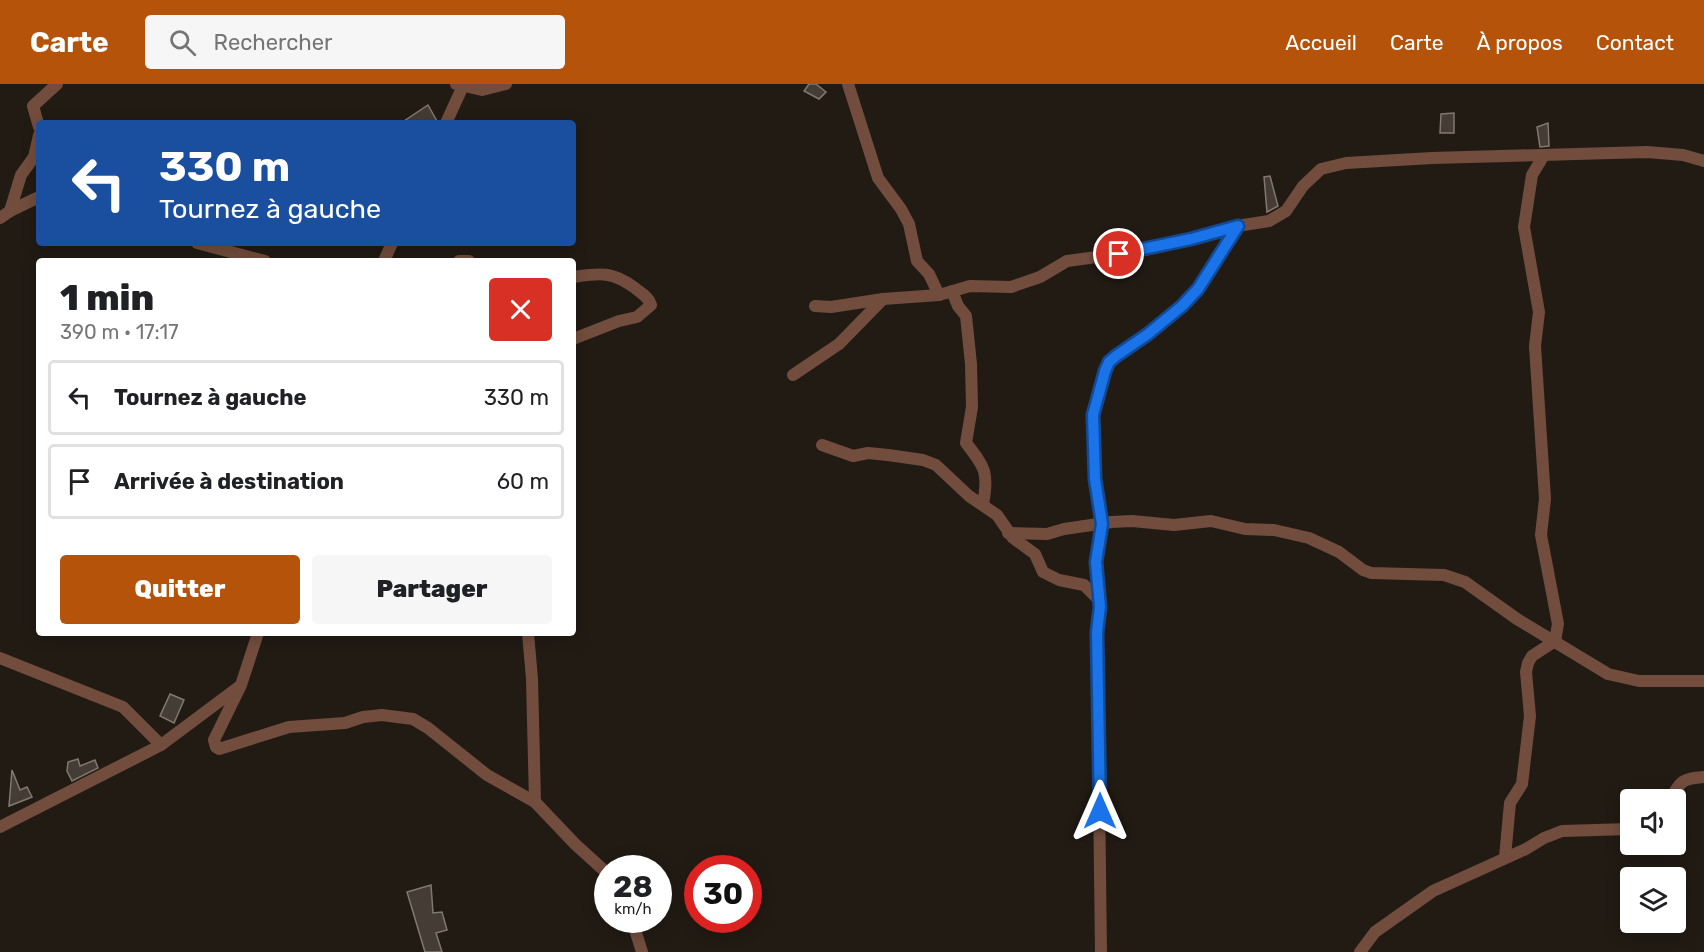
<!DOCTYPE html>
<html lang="fr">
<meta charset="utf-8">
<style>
:root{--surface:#fff;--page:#f6f6f6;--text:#202124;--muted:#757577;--line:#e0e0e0;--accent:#b45309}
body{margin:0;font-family:Rubik,sans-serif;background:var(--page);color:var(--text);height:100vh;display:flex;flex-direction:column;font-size:22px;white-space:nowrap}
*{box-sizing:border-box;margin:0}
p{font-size:20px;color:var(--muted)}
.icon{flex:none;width:33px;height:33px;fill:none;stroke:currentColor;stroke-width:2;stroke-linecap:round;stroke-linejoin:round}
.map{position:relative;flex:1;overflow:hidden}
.details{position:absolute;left:36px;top:174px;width:540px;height:378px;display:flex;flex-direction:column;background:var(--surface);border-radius:6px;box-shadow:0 3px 15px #0003}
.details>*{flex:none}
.top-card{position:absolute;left:36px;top:36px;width:540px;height:126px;border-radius:6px;box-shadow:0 3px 15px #0003;background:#1a4fa0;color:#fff;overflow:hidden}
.fabs{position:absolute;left:1620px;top:705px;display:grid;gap:12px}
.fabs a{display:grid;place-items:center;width:66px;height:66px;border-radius:6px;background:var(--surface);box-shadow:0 3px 15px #0003;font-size:30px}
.speed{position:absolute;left:594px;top:771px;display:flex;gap:12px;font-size:30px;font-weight:700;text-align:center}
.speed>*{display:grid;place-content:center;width:78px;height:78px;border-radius:50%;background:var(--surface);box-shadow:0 3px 15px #0003;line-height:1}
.speed small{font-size:15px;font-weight:400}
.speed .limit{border:9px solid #d22;background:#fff;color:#111}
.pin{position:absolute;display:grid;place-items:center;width:51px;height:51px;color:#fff;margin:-26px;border:3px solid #fff;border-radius:50%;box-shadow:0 2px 6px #0007}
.me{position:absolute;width:66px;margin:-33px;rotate:0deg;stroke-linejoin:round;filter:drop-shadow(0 0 4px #0008)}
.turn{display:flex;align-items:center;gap:21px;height:126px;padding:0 24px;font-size:27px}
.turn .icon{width:78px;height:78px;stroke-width:2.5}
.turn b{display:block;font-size:42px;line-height:51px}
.round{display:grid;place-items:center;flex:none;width:63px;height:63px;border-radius:6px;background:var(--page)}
.head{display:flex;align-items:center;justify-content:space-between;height:102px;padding:0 24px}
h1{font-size:36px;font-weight:800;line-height:45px}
.action{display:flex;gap:12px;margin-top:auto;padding:12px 24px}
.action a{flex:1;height:69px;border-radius:6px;background:var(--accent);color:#fff;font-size:24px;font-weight:800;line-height:69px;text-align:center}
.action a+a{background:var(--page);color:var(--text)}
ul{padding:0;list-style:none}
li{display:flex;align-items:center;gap:18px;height:75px;margin:0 12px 9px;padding:0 12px;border:3px solid var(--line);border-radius:6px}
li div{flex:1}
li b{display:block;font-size:22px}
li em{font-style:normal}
header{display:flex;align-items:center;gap:36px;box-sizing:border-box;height:84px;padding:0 30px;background:var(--accent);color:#fff}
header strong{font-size:28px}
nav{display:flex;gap:33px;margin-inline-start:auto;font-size:21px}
.search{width:420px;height:54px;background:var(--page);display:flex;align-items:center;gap:15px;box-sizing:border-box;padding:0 21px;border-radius:6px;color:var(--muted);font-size:22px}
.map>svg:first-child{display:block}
</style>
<header>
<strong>Carte</strong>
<div class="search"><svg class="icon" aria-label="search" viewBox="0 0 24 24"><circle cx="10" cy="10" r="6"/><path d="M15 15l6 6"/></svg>Rechercher</div>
<nav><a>Accueil</a><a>Carte</a><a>À propos</a><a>Contact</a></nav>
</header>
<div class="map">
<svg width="1704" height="868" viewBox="0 0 1704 868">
<rect width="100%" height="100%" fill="#221b14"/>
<!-- building -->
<g fill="#453c35" stroke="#827870" stroke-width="1.5">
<path d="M809,0h7l10,8 -7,7 -15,-8z"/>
<path d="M428,21l10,18h-37z"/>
<path d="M1454,29v20h-14l1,-19z"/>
<path d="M1548,39l1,23 -9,1 -3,-20z"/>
<path d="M1270,92l8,30 -11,6 -3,-35z"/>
<path d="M170,610l14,6 -10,23 -14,-7z"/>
<path d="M78,675l2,7 15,-6 3,8 -26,13 -5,-10 1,-9z"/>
<path d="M12,686l8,20 7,-3 5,10 -23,9z"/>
<path d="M431,801l2,28 9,-1 5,18 -11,3 6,19h-17l-18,-60z"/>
</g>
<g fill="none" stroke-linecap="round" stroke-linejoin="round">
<!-- street -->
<g stroke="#724d3e" stroke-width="12">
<path d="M456,0l26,6 24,-6"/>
<path d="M848,0l30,94 23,31 8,15 8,37 12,13 10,21"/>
<path d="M446,39l17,-37"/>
<path d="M39,43l-6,-21 24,-22"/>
<path d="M10,127l29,-14"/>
<path d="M0,134l10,-7 11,-36 13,-18 5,-22"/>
<path d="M197,159l68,18"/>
<path d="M384,177l8,-18"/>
<path d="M459,177h10"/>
<path d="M573,193c28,-4 39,-6 62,11 7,6 13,8 16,17l-14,12 -18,4 -46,18"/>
<path d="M952,207l6,15 8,10 5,48 1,43 -6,36c19,24 23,30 17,61"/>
<path d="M815,222l16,1 52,-8"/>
<path d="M793,291l46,-31 44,-45 56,-4 31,-9 41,1 29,-10 27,-16 74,-10 96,-25 32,-5 17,-10 17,-25 18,-17 25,-6 86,-5 215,-6 36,3 21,6"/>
<path d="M822,361l31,11 15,-3 20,2 35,5 13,5 33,31 28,19 16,23 22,16 8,18 16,8 25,5 15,15"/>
<path d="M1008,449l39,1 17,-5 48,-7 20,-1 42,4 37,-4 34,8 29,1 35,8 30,14 24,18 8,3 73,2 21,7 52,37 91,55 31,7h65"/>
<path d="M258,549l-17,52 -27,55 2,7 3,2 70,-22 56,-4 18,-6 19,-2 31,4 15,9 59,47 48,27 40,42 33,30"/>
<path d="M528,549l4,46 3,123"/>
<path d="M0,574l123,49 38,38"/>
<path d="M1670,716c11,-20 12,-21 34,-23"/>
<path d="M0,743l161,-82 79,-59"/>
<path d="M1505,773l5,-54 12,-19 8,-68 -4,-44 2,-9 4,-7 23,-15 3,-17 -17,-89 4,-36 -10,-153 4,-34 -15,-85 8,-52 12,-20"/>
<path d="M632,836l10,32"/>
<path d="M1101,868l-4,-320 3,-25 -4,-44 6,-39 -7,-45 -2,-64 12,-44 4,-9 7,-6 32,-22 34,-28 16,-17 39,-63"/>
<path d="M1360,868l15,-20 58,-41 93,-42 18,-11 18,-7 68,-2"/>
</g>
</g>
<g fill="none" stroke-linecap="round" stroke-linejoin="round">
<!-- route casing -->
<g stroke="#114b97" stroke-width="15">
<path id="route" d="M1100,727l-3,-179 3,-25 -4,-45 6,-38 -7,-45 -2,-64 12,-44 4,-9 7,-6 32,-22 34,-28 16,-17 40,-63 -47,13 -72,15"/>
</g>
<!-- route -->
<use href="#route" stroke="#1a73e8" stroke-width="10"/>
</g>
</svg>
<div class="fabs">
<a><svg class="icon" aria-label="sound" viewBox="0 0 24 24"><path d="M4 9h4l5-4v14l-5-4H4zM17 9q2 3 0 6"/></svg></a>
<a><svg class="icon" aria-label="layers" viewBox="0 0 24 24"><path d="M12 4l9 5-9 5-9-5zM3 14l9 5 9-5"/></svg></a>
</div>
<div class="speed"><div>28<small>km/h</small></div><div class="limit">30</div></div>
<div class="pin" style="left:1119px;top:170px;background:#d93025"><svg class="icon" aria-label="arrive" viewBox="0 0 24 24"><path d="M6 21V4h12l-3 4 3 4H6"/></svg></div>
<svg class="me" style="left:1100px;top:727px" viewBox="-20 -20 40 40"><path d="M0-17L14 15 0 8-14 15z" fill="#1a73e8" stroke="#fff" stroke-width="4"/></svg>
<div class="top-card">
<div class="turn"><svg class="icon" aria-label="left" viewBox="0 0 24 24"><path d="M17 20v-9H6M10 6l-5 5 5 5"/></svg><div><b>330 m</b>Tournez à gauche</div></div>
</div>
<section class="details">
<div class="head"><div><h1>1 min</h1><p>390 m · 17:17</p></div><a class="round" style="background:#d93025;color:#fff"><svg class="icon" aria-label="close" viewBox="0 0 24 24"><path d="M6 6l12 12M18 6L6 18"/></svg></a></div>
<ul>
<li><svg class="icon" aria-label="left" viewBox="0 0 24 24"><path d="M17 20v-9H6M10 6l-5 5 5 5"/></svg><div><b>Tournez à gauche</b></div><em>330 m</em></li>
<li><svg class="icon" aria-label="arrive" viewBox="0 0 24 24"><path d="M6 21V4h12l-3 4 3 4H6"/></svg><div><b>Arrivée à destination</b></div><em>60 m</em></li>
</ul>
<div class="action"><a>Quitter</a><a>Partager</a></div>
</section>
</div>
